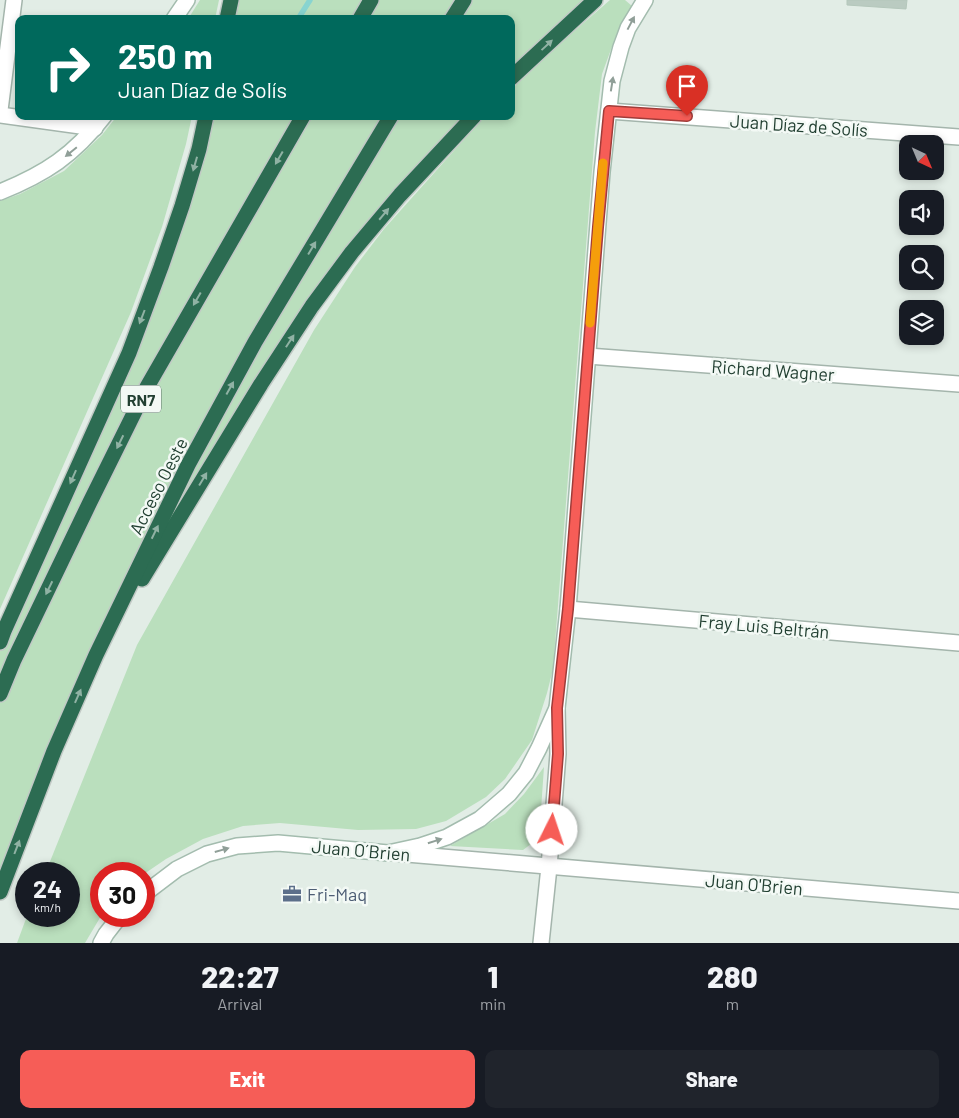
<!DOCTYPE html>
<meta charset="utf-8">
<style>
:root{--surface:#171b24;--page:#20242c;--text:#f1f3f6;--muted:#9ea1a6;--accent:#f65d57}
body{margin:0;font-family:Barlow,sans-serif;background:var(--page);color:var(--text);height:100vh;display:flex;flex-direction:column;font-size:19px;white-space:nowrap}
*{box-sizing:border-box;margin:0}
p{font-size:16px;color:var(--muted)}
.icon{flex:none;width:28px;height:28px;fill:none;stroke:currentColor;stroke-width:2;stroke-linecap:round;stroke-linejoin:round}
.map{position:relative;height:943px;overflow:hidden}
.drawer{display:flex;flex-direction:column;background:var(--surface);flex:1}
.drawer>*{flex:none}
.hud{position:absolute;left:15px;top:15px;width:500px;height:105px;border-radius:10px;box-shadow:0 2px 8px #0003;background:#00695c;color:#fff;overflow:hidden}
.needle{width:32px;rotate:136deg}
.tools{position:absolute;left:899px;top:135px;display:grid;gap:10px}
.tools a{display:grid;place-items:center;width:45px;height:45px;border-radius:10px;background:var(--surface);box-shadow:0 2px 8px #0003;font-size:25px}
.speed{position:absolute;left:15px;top:862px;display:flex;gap:10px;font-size:25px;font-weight:700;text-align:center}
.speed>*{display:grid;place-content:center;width:65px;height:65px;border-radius:50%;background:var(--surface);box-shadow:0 2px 8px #0003;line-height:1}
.speed small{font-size:12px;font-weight:400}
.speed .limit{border:8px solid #d22;background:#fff;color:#111}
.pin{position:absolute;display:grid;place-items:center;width:42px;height:42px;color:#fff;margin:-51px -21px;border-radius:50% 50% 50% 0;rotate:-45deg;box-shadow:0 0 5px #0007}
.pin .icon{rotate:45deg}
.me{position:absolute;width:55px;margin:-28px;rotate:4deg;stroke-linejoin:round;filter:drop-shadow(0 0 4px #0008)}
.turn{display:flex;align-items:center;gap:18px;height:105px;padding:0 20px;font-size:22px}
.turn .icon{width:65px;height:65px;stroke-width:2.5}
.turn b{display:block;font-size:35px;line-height:42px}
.eta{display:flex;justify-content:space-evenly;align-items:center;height:85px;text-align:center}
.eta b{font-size:30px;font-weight:800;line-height:35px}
.primary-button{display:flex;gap:10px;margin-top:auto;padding:10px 20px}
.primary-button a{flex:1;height:58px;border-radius:10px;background:var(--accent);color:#fff;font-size:20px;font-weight:800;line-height:58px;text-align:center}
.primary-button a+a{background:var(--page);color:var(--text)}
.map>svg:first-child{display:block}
</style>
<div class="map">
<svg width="959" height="943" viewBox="0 0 959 943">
<rect width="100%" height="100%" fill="#e2ede6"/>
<!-- green -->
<g fill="#badfbd">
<path d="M200,0h19l-4,19h-27z"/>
<path d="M231,0h364l-84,78v-59h-284z"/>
<path d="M610,0h15l7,6 -15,27 -15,41 -7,58 -42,537 -6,24 -15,47 -27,39 -19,18 -40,24 -30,8 -58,1 -78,-7 -37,3 -40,13 -37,20 -22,15h-43v42l-16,27h-68l10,-27h42v-42h-24l92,-229 177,-315 41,-63 29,-38 101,-113h26v-26l38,-37z"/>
<path d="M117,116h75l-6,28 -24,83 -31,85 -131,297v-408l20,-7 44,-23 38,-36z"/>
<path d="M206,116h268l-74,79 -139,189 -165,271 -96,237v-250l129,-290z"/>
<path d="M544,767l-5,71 -16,12 -73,-4 55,-32 19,-20z"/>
</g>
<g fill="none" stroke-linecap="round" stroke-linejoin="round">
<!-- stream -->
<path stroke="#88d4d0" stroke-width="5.5" d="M298,19l12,-19"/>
</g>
<!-- building -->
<path fill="#bacbc1" stroke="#b4c7bb" d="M847,0h60l-1,9 -59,-4z"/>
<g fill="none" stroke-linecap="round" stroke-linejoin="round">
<!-- street casing -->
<g stroke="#a4b5ac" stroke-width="18">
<g id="street">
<path d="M0,110l14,-110"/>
<path d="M609,111l350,26"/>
<path d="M0,115l95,13"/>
<path d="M588,356l371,28"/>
<path d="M568,609l391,34"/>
<path d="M395,853l564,48"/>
<path d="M541,943l8,-76 9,-113 -1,-46"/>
</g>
</g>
<!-- secondary casing -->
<g stroke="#a3bcae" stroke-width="18">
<g id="secondary">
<path d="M174,19l13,-19"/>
<path d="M0,192c45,-18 74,-37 104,-76"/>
<path d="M144,894l33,-25 30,-15 30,-8 41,-3 110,10 32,-7 27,-9 33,-18 29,-25 17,-21 13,-25 18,-40 11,-99 34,-437 10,-91 9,-34 7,-19 17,-28"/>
<path d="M101,943l5,-9 14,-18"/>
</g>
</g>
<!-- highway casing -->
<g stroke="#c1c9c5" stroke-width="18">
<g id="highway">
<path d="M227,19l4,-19"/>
<path d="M360,19l11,-19"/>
<path d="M452,19l12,-19"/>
<path d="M511,78l84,-78"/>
<path d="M142,579l119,-195 51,-78 40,-54 48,-57 74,-79"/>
<path d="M0,642l4,-11 125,-278 32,-86 21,-61 17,-57 7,-33"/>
<path d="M0,694l14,-34 76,-158 57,-115 156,-271"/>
<path d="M0,892l54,-141 42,-96 92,-190 67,-123 136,-226"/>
</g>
</g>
<!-- street -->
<use href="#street" stroke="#fff" stroke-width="15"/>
<!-- secondary -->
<use href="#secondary" stroke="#fff" stroke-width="15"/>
<!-- highway -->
<use href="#highway" stroke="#2c6c52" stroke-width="15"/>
</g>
<!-- one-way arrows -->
<defs><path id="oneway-solid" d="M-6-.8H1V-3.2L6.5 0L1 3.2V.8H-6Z" transform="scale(1.25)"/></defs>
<g fill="#909f98">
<use href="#oneway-solid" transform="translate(631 23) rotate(-62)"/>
<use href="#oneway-solid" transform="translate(612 84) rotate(-81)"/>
<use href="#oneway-solid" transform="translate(71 152) rotate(141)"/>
<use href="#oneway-solid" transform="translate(435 841) rotate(-18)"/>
<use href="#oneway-solid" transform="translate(222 850) rotate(-16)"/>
</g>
<g fill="#90b2a4">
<use href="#oneway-solid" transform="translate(547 45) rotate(-43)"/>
<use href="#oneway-solid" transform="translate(279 158) rotate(120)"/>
<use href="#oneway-solid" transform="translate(195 164) rotate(106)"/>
<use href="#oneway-solid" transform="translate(384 214) rotate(-50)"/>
<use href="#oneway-solid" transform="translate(312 248) rotate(-59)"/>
<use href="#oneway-solid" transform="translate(197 299) rotate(120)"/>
<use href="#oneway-solid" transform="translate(142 317) rotate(111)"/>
<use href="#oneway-solid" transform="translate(290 341) rotate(-57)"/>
<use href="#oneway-solid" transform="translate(230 388) rotate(-61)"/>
<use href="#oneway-solid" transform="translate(120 442) rotate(116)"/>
<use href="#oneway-solid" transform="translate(73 477) rotate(114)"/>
<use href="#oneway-solid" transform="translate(203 479) rotate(-59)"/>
<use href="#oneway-solid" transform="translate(155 532) rotate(-64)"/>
<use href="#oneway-solid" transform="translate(49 588) rotate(116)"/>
<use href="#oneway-solid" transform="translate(78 696) rotate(-66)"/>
<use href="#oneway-solid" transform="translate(17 847) rotate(-69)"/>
</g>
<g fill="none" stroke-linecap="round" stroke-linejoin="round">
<!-- route casing -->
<g stroke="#a03c39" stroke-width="12">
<path id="route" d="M552,830l6,-76 -1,-46 11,-99 30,-382 11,-116 78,5"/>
</g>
<!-- route -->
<use href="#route" stroke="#f65d57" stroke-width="9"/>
<!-- slow -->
<path stroke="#f59e0b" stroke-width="9" d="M590,323l13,-160"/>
</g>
<!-- icons -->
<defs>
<g id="office-bare" transform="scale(1.5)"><path d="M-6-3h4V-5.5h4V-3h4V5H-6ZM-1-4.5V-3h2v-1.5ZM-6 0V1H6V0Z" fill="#5c6f8a" stroke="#f3f9f5" stroke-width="2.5" paint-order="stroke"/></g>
</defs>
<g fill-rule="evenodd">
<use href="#office-bare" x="292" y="894"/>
</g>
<g text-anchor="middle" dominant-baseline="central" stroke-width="5" stroke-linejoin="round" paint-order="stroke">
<!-- shield labels -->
<rect fill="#f3f9f5" stroke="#60776c" stroke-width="1" x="121" y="385.5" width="40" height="27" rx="4"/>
<g font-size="16" font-weight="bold" fill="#213f31">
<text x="141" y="399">RN7</text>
</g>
<!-- street labels -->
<g font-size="18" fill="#213f31" stroke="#f3f9f5">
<text transform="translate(799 125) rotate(4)">Juan Díaz de Solís</text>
<text transform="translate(773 370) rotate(4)">Richard Wagner</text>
<text transform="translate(158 486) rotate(-63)">Acceso Oeste</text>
<text transform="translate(764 626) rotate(5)">Fray Luis Beltrán</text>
<text transform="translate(361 850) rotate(5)">Juan O´Brien</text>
<text transform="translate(754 884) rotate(5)">Juan O'Brien</text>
</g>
<!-- service labels -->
<g font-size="18" fill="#4e5e75" stroke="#f3f9f5" text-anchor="start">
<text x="307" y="894">Fri-Maq</text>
</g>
</g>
</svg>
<div class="tools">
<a><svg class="needle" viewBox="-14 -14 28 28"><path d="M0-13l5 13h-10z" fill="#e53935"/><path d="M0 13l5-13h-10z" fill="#9ea1a6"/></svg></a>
<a><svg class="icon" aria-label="sound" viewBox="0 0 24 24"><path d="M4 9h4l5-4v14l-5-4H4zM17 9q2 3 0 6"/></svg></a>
<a><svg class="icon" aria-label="search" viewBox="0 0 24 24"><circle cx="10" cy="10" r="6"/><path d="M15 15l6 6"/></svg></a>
<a><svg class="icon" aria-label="layers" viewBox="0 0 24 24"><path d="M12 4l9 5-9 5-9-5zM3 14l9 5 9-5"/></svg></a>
</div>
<div class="speed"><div>24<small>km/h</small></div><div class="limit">30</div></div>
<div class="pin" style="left:687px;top:116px;background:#d93025"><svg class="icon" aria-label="arrive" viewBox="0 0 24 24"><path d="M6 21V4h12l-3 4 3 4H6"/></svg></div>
<svg class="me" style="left:552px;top:830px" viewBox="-20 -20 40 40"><circle r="19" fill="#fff"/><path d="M0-13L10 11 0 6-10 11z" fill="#f65d57"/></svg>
<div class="hud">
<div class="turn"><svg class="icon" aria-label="right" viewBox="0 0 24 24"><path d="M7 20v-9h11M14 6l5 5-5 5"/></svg><div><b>250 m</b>Juan Díaz de Solís</div></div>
</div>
</div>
<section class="drawer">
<div class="eta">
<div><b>22:27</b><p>Arrival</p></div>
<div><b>1</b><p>min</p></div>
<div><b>280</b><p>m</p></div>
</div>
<div class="primary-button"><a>Exit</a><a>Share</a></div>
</section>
